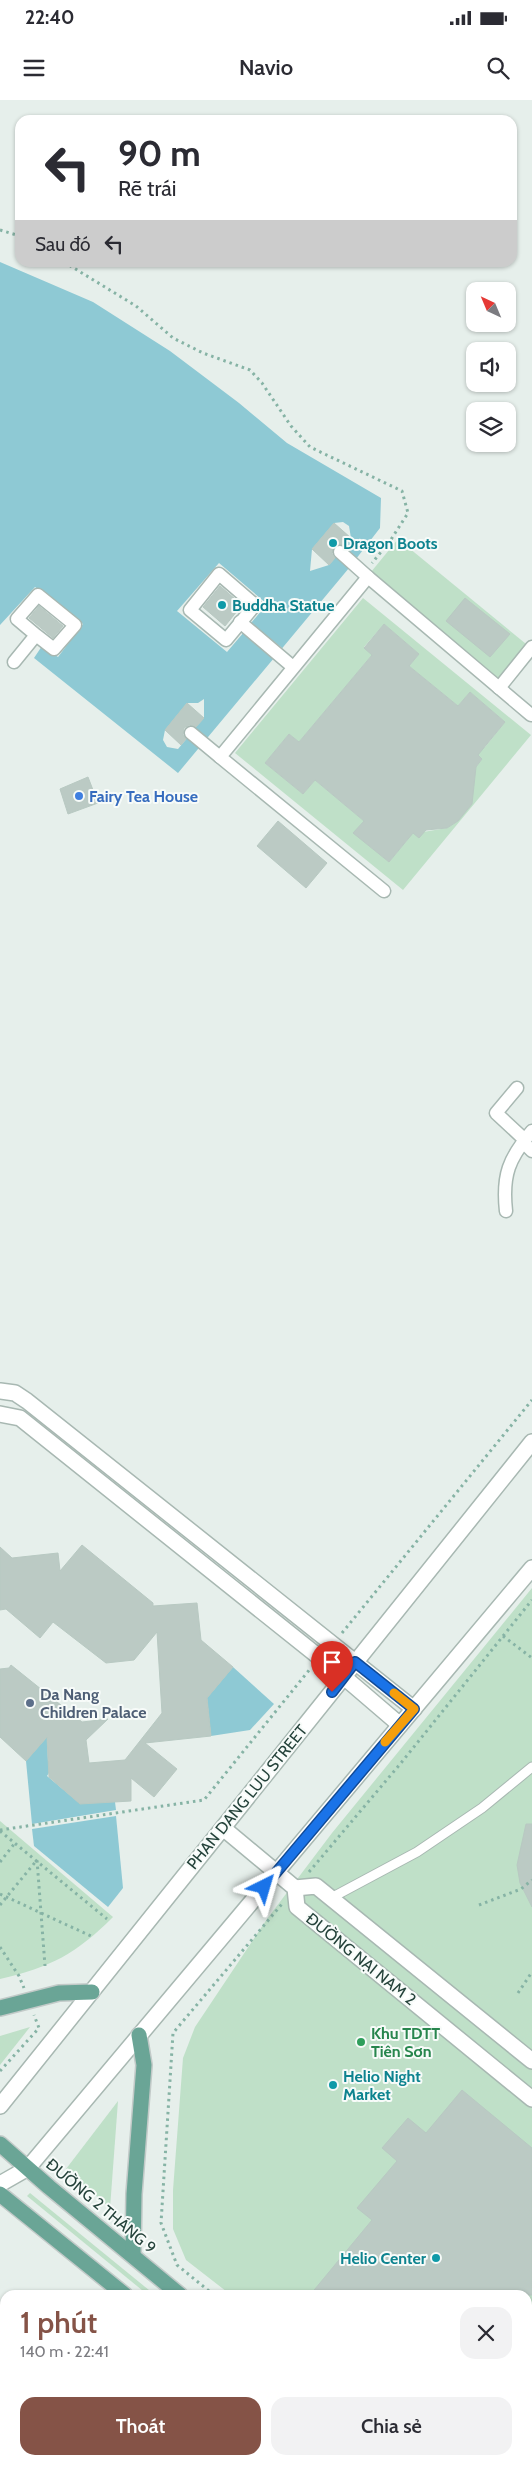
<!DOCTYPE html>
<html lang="vi">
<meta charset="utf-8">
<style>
:root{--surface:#fff;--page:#f2f2f3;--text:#2b2b33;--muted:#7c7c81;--accent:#855347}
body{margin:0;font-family:Cabin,sans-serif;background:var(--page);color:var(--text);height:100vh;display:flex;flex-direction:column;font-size:19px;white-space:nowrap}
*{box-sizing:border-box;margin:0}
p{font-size:16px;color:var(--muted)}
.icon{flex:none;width:28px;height:28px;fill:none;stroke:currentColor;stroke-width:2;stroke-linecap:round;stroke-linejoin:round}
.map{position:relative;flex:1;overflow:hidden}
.sheet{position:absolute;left:0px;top:2190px;width:532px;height:175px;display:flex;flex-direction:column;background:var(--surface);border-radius:15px 15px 0 0;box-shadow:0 1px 4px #0004}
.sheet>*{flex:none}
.hud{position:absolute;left:15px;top:15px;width:502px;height:152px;border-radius:15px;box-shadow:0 1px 4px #0004;background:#fff;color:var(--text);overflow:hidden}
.needle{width:32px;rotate:316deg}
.controls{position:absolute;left:466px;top:182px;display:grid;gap:10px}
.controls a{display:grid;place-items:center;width:50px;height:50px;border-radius:10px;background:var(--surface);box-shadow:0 1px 4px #0004;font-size:25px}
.pin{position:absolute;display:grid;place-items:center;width:42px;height:42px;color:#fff;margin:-51px -21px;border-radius:50% 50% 50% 0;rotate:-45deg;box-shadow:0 0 5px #0007}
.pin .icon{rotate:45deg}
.me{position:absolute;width:55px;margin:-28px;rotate:40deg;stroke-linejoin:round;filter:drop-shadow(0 0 4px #0008)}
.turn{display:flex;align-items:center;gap:18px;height:105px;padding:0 20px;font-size:22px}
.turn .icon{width:65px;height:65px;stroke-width:2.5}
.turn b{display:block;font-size:35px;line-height:42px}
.then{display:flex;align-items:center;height:48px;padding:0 20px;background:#0003;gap:10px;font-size:19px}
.round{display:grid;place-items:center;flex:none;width:52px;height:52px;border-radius:15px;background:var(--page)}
.head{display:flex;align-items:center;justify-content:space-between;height:85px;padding:0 20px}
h1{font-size:30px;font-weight:600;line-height:38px;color:var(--accent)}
.cta{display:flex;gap:10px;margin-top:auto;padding:10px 20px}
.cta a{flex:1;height:58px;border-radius:15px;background:var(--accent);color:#fff;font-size:20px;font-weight:600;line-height:58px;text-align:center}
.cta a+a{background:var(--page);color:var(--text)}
.status{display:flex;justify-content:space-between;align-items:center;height:35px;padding:0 25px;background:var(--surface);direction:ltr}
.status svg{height:14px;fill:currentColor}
header{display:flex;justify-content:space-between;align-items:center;height:65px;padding:0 20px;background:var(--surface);font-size:22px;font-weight:600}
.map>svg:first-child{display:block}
</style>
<div class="status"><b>22:40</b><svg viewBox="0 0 49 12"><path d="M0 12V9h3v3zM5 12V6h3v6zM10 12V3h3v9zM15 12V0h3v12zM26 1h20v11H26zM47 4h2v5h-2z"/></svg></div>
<header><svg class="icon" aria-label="menu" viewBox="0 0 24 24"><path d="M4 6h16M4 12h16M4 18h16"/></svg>Navio<svg class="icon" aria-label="search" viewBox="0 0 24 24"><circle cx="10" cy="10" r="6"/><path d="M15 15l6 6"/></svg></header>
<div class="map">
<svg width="532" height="2365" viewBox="0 0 532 2365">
<rect width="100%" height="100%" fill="#e6efeb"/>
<!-- green -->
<g fill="#bfe0c8" fill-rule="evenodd">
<path d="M398,439l133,109 -27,35 -133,-111z"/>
<path d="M363,498l168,137 -128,155 -168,-137zM384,524l35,30 -10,12 49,40 12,-14 35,30 -20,25 -12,4 9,8 -6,8 -18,54 -11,7 -42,7 4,3 -20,24 -35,-29 10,-12 -49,-41 -12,14 -38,-31 24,-29 10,8 73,-87 -8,-8z"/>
<path d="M532,1488v877h-86l-7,-5h89v-165h-297l-45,-35 -13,-31v-39l10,-132 12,-31 72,-108 65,-86z"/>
<path d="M0,1721l113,96c-37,37 -62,50 -113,62z"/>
<path d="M30,1927l-30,38v-29z"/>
<path d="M118,2001l-8,107 -44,-39z"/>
<path d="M30,2093l125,102h-7l-121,-99z"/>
</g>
<!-- water -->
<g fill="#8ec9d4">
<path d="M0,162l93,40 77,49 69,52 48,40 94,55 -1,30 -31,40 -171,205 -144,-115 8,-12 16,11 25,-33 -48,-37 -35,38z"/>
<path d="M233,1567l41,37 -24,26 -39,6 -4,-38z"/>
<path d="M47,1637l1,24 9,-1 -10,16 31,26h37l1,8 -84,14 -6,-63z"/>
<path d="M116,1716l7,72 -15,19 -74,-61 -2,-17z"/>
</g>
<!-- pier -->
<g fill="#e6efeb">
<path d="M343,422l6,4 2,12 -7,9 13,12 -8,9 -13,-11 -7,8 -19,6 2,-22 22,-26z"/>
<path d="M219,463l48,41 -16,19 31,25 -8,9 -30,-25 -17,20 -50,-41z"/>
<path d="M204,599v19l-9,10 12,10 -7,9 -12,-10 -10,12 -11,-2 -4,-7 2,-10 22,-27h11z"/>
</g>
<!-- building -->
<g fill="#bbcac4" stroke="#b8c9c2">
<path d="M334,423l17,15 -6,8 -7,-2 -4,3 -2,7 3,4 -6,7 -17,-16z"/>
<path d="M220,486l22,19 -17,21 -22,-19z"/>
<path d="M465,498l45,36 -20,23 -44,-36z"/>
<path d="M39,506l24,20 -10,12 -24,-20z"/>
<path d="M384,524l35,30 -10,12 49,40 12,-14 35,30 -27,33 4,4 -6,8 -4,37 -14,17 -11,7 -21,2 -7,8 -6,-5 -24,29 -36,-29 11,-12 -49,-41 -12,14 -38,-31 24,-29 10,8 73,-87 -8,-7z"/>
<path d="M187,603l17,15 -8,9 -7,-2 -5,3 -1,7 3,4 -5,6 -16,-15z"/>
<path d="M88,677l10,26 -30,11 -8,-25z"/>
<path d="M278,721l49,42 -21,25 -49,-42z"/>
<path d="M82,1445l71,58v3l44,-3 4,37 32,27 -26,31 4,38 -66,7 32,26 -23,28 -23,-19v23l-51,3 -31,-27 -2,-40 -21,24 -26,-24v-68l9,-1 2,-3 71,57 26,-3 -22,21 3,23 36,-3 37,-47 -5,-81 -23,28 -28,3 -53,-41 -13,16 -34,-29 -6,1v-63l12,11 46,-5 2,18z"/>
<path d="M526,1724h6v83l-12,-24 -3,-18z"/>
<path d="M462,1990l70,58v147h-222l62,-75 -15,-12 40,-47 -15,-13 26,-30 18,15z"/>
</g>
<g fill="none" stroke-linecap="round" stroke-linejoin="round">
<!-- service casing -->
<g stroke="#a8b8b2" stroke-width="11">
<g id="service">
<path d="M331,1798l86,-46 65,-44 50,-41"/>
<path d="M0,2310l5,5"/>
<path d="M52,2360l5,5"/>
</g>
</g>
<!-- pedestrian casing -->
<g stroke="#a8b8b2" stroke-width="15">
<g id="pedestrian">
<path d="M340,452l28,25"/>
<path d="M219,474l36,31 -29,35 -36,-30z"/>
<path d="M240,522l53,45"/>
<path d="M14,562l22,-27 18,14 21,-24 -37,-30 -21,24 19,16"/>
<path d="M499,588l33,-41"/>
<path d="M191,633l29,24"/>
<path d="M384,791l-164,-134 148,-180 163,138"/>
<path d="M517,988l-21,25 29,27"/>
<path d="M523,1042l9,9"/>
<path d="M506,1111c-4,-36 3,-53 26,-80"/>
</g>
</g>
<!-- minor casing -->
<g stroke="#a8b8b2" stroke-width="18">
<g id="minor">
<path d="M223,1728l72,60 2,19 235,192"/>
<path d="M295,1788l21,-2 216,175"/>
<path d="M0,2255l5,4"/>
<path d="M528,2349l4,-5"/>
<path d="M133,2360l6,5"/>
<path d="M84,2365l5,-5"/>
<path d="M231,2365l4,-5"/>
<path d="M514,2365l4,-5"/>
</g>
</g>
<!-- tertiary casing -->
<g stroke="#a8b8b2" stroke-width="18">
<g id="tertiary">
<path d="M0,1291l15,2 12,8 387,308"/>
<path d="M0,1314l20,4 324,259 56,48"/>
<path d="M0,2006l532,-664"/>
<path d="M0,2084l28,-16 504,-600"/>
</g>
</g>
<!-- primary casing -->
<g stroke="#c2cac8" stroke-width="18">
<g id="primary">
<path d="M0,1908l59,-15 33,-1"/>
<path d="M0,2044l49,43 131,108"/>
<path d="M0,2094l125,101"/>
<path d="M133,2155l1,-61 10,-129 -5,-30"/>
<path d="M327,2360l6,5"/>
<path d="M376,2360l6,5"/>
</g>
</g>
<!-- path -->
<g stroke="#86b3a5" stroke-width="3" stroke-dasharray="2.5 4" stroke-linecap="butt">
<path d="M0,130l20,6"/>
<path d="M64,162l72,44 37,32 30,15 47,17 12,13 29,43 19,21 92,44 6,22 -18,28 -18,22"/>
<path d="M342,1533l190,-233"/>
<path d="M503,1536l29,22"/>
<path d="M0,1730l204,-30 106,-131"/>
<path d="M0,1731l107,88"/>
<path d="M0,1762l15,-19"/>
<path d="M309,1772l92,-109 131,-163"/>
<path d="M0,1794l93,43"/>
<path d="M0,1805l37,-45 8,106"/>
<path d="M479,1805l42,-16 11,-9"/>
<path d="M0,1847l19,29 5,12"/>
<path d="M518,1893l14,-21"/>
<path d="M0,1971l39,-43 -5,-13"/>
<path d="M214,2195l-37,-30 -16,-42 12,-190 109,-129"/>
<path d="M412,2360l6,5"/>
</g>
<!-- service -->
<use href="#service" stroke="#fff" stroke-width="9"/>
<!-- pedestrian -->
<use href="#pedestrian" stroke="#fff" stroke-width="12"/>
<!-- minor -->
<use href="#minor" stroke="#fff" stroke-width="15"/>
<!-- tertiary -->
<use href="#tertiary" stroke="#fff" stroke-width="15"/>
<!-- primary -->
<use href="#primary" stroke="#6aa596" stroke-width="15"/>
</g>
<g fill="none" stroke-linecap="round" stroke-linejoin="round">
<!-- route casing -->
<g stroke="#114b97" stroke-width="12">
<path id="route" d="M264,1787l150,-178 -59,-47 -23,30"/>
</g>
<!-- route -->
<use href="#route" stroke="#1a73e8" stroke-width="9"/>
<!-- slow -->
<path stroke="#f59e0b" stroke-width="9" d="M385,1642l29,-33 -20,-16"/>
</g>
<!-- markers -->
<g fill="#0f9aa8" stroke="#f7fbf9" stroke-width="2">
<circle cx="333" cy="443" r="5"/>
<circle cx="222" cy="505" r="5"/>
<circle cx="333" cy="1985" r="5"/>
<circle cx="436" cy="2158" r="5"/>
</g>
<circle fill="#3f7fe0" stroke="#f7fbf9" stroke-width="2" cx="79" cy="696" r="5"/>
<circle fill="#5c6f8a" stroke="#f7fbf9" stroke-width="2" cx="30" cy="1603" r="5"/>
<circle fill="#2e9e5b" stroke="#f7fbf9" stroke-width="2" cx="361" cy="1942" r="5"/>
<g text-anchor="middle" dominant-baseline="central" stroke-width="4" stroke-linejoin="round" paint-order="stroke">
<!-- culture labels -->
<g font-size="16" font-weight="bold" fill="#0d838f" stroke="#f7fbf9" text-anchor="start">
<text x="343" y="443">Dragon Boots</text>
<text x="232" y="505">Buddha Statue</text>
<text x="343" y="1976">Helio Night<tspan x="343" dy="18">Market</tspan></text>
<text x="426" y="2158" text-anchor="end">Helio Center</text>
</g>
<!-- shop labels -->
<g font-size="16" font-weight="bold" fill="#366cbe" stroke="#f7fbf9" text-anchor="start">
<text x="89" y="696">Fairy Tea House</text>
</g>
<!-- service labels -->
<g font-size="16" font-weight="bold" fill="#4e5e75" stroke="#f7fbf9" text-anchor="start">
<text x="40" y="1594">Da Nang<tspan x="40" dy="18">Children Palace</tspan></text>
</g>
<!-- street labels -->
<g font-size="16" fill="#24423a" stroke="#f7fbf9">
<text transform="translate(247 1697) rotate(-51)">PHAN DANG LUU STREET</text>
<text transform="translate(361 1859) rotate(39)">ĐƯỜNG NẠI NAM 2</text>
<text transform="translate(101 2106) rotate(40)">ĐƯỜNG 2 THÁNG 9</text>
</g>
<!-- leisure labels -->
<g font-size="16" font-weight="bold" fill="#27864d" stroke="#f7fbf9" text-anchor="start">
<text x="371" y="1933">Khu TDTT<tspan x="371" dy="18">Tiên Sơn</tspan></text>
</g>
</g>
</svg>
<div class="controls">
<a><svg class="needle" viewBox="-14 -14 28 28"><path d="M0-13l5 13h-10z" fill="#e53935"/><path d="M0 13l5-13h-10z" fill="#7c7c81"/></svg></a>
<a><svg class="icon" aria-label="sound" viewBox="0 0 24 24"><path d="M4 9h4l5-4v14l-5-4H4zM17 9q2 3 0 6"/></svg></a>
<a><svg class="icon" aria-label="layers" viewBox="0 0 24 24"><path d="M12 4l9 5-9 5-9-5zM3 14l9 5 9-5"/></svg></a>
</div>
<div class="pin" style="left:332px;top:1592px;background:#d93025"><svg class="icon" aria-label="arrive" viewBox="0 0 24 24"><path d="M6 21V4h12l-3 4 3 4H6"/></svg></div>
<svg class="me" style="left:264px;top:1787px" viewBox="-20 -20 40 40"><path d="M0-17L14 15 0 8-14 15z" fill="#1a73e8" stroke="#fff" stroke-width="4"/></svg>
<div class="hud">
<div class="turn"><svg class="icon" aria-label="left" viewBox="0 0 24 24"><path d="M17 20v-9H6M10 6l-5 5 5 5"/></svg><div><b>90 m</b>Rẽ trái</div></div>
<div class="then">Sau đó<svg class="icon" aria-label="left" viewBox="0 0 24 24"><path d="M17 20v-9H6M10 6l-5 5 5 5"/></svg></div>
</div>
<section class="sheet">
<div class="head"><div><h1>1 phút</h1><p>140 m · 22:41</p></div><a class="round"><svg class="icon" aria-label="close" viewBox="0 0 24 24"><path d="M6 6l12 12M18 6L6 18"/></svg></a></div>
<div class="cta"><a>Thoát</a><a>Chia sẻ</a></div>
</section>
</div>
